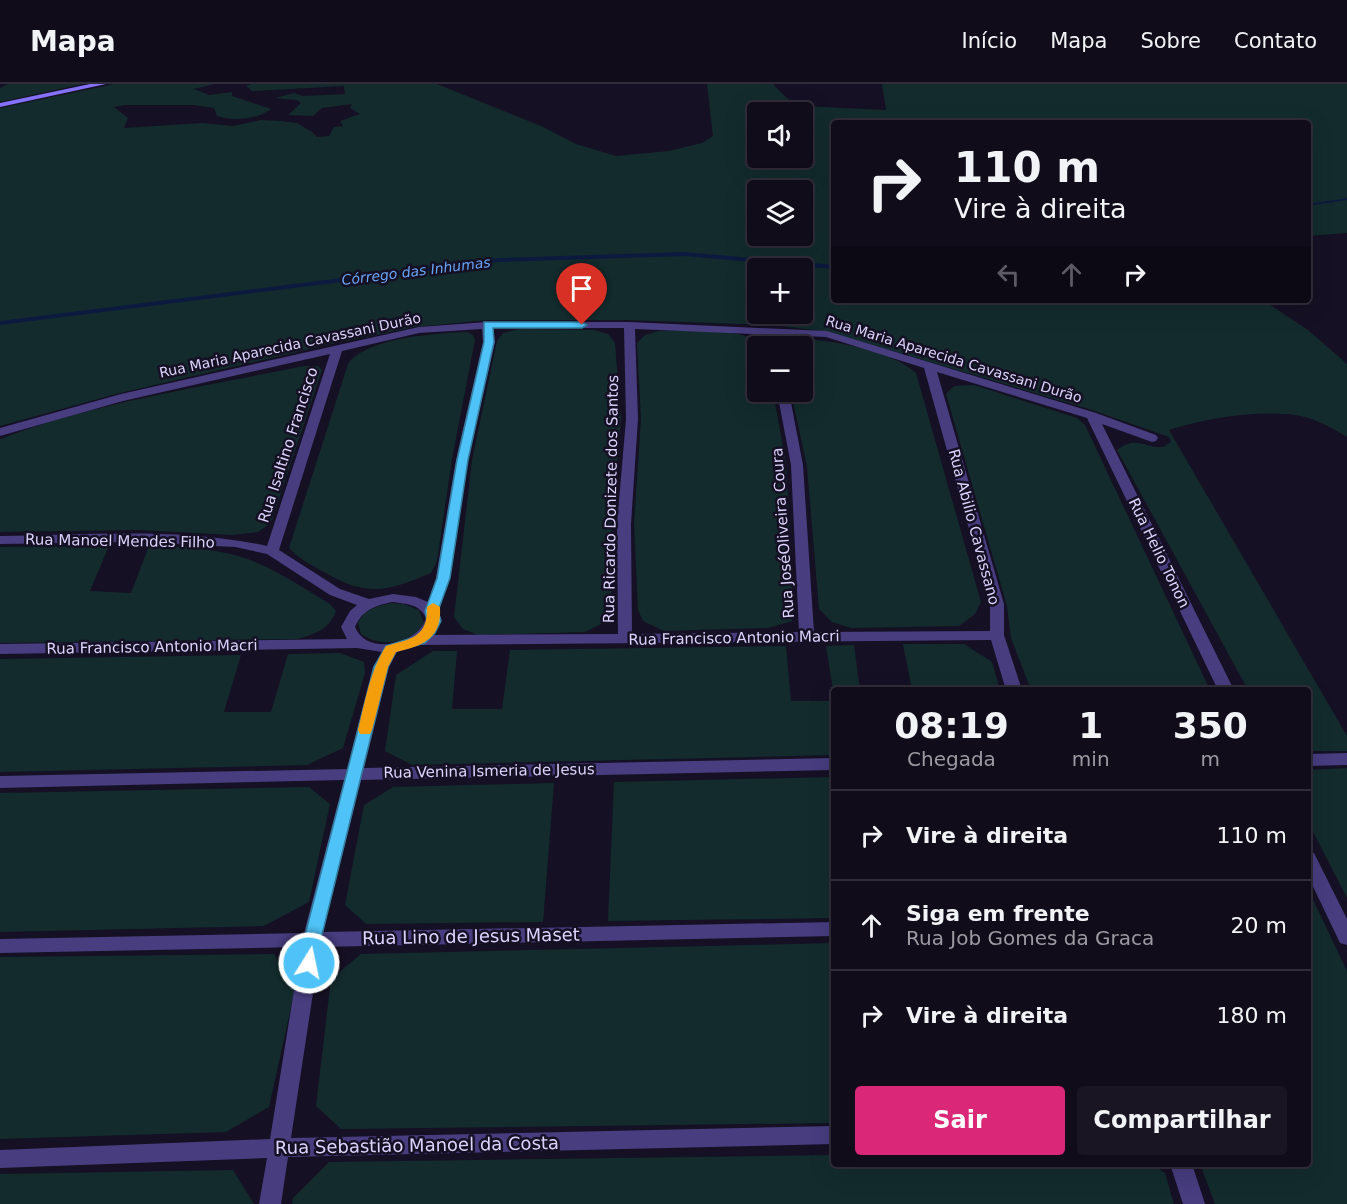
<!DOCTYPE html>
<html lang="pt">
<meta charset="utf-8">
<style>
:root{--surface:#100c1a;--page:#191523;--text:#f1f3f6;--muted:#9c9ba2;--line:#302c39;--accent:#db2777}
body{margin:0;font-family:"DejaVu Sans",sans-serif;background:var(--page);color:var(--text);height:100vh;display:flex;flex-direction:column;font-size:22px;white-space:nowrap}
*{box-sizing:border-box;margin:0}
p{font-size:20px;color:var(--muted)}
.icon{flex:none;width:33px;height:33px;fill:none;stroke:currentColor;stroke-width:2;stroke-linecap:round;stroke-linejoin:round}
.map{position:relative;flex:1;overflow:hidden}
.sheet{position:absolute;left:831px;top:603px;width:480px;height:480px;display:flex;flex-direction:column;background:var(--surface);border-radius:6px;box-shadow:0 6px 24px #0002,0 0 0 2px var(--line)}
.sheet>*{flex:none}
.hud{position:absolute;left:831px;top:36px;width:480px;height:183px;border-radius:6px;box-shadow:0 6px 24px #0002,0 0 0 2px var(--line);background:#100c1a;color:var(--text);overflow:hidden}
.controls{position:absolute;left:747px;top:18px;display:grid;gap:12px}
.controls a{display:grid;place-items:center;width:66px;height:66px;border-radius:6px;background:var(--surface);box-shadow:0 6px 24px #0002,0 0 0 2px var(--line);font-size:30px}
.pin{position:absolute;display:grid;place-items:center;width:51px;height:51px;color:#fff;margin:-62px -26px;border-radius:50% 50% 50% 0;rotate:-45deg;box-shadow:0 0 6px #0007}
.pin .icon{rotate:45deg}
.me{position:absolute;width:66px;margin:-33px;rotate:10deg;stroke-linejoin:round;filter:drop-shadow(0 0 4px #0008)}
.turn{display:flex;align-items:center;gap:21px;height:126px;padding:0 24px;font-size:27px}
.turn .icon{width:78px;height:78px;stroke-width:2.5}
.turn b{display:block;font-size:42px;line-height:51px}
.lanes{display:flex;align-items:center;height:57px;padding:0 24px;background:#0003;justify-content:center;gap:30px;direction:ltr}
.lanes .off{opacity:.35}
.eta{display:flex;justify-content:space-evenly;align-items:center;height:102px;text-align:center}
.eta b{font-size:36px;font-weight:700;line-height:42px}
.button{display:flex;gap:12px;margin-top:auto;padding:12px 24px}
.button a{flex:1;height:69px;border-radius:6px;background:var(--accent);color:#fff;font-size:24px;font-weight:700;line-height:69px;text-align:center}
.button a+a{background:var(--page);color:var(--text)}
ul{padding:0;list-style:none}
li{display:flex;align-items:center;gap:18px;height:90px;padding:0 24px;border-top:2px solid var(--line)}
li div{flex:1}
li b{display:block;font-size:22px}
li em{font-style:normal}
header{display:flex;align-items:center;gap:36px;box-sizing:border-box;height:84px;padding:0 30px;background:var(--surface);border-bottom:2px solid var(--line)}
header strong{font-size:28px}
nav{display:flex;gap:33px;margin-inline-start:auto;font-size:21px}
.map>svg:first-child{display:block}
</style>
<header>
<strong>Mapa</strong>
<nav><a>Início</a><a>Mapa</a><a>Sobre</a><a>Contato</a></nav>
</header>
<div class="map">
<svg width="1347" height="1120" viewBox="0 0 1347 1120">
<rect width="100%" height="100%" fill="#151023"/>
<!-- green -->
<g fill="#132b2d" fill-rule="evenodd">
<path d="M8,0h75l-83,18v-14z"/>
<path d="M114,0h100l-20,5 15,6 23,-3v4l39,13c-14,11 -38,12 -54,7l-3,-8 -21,-3h-68l-11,2 14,11 -4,10 77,-5 32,3 28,-6 20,1 16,2 15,9 5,5 12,-1 5,-9 9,-1 -3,-5 20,-7 -10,-6 2,-4 -30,4 -9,8 -25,-1 13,-12 -4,-3 -22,-2 19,-5 9,3 42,-2 -1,-8 -92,5 -6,-5 5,-2h186l104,42 35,18 40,12 53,-5 33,-8 11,-7 -6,-52h66l14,14 13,8 86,4 -4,-26h465v149l-39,3v-113h-474v177h429l45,30 39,34v73c-15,-9 -34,-20 -52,-22 -40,-5 -88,3 -126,15l178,306v15h-39v-61h-60l-131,-240c20,-15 26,-2 46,-3l8,-5 -2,-5 -77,-27 -263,-78 -57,-7 -146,-5h-139l-72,7 -84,17 -215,50 -116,32v-318zM758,28h44v46h-44zM758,106h44v46h-44zM758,184h44v46h-44z"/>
<path d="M520,245l74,1 14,4 7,9 6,76 -9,104 -1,88 -10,13 -16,8 -107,3 -15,-6 -9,-12 18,-157 25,-119 6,-8z"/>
<path d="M658,247c30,1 84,-6 106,15h-6v46h15l13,71 8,142 -2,16 -24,7 -104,3 -21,-10 -5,-11 -4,-87 7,-104 -4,-76 8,-8z"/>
<path d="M467,248l6,3 2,5 -23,119 -15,102 -6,12c-45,19 -64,24 -107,-1 -13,-7 -25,-13 -35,-24l59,-184c17,-26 89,-31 119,-32z"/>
<path d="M804,255c32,2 88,12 112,34l65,229 -6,12 -16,12 -108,2 -19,-6 -13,-13 -12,-142 -16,-75h11v-46h-16l4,-3z"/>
<path d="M303,282h15l4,4 -51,153 -13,9 -25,3 -94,-5 -139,2v-93c96,-37 202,-52 303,-73z"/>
<path d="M974,301l103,33 8,7 125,265h-179l-20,-52 -4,-32 -61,-212 8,-8z"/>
<path d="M109,462l-19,45 41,2 18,-47c36,0 80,3 113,19 24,11 46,26 68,39l6,7c-7,19 -21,23 -39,28l-297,4v-96z"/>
<path d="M393,519l10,1 16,6 5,13c-12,21 -44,25 -63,11l-3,-11c6,-14 21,-18 35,-20z"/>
<path d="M903,560h61l28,18 8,28h-88z"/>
<path d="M854,561l6,45h-26v6l-8,-50z"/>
<path d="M786,562l5,55h43v54l-422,10 -27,-14 11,-76 37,-24h24l-5,58h50l8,-59z"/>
<path d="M340,569l24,9 1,11 -22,75 -36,17 -307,7v-113l241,-4 -17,57h47l17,-58z"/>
<path d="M1347,684v130l-39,-76v-52z"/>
<path d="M834,693v141l-226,3 6,-139z"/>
<path d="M554,699l-11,139 -177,2 -21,-19 19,-100 29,-18z"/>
<path d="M309,703l21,17 -21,98 -45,24 -264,6v-139z"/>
<path d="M1308,805l39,82v233h-132l-15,-40h108z"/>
<path d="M834,859v180l-493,6 -25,-23 15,-127 30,-25z"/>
<path d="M274,870l21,35 -26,118 -43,25 -226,7v-182z"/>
<path d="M834,1071v9h317l14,9 9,31h-882l1,-6 36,-36z"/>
<path d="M233,1086l21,34h-254v-30z"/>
</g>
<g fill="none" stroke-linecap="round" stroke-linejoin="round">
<!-- stream -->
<g fill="#0d1a3f" fill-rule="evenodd">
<path d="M1347,114v2l-39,6v-2z"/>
<path d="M683,168l151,13v4l-151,-13 -184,6 -499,63v-4l499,-63z"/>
</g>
<!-- street -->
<g fill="#473d7f" fill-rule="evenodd">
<path d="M487,238h142l198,9 269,82 60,22 2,3 -2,3 -4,1 -50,-18 132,266h-16l-131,-272 -150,-46 67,232v31l18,55h-16l-15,-50 -571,5 -23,7 -8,15 -25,101 470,-10v12l-473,10 -38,152 511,-10v14l-514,11 -29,191 543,-12v18l-546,13 -7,47h-22l8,-46 -267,10v-18l270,-11 31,-192 -301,6v-14l304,-6 40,-153 -344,8v-12l347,-7 26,-102 9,-15 -25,-4 -357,6v-10l347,-5 -6,-12 9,-16 7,-6 -27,-10 -63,-41 -32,-7 -101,-5 -134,2v-8c88,-1 180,-9 267,10l63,-192 -207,47 -123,35v-8l121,-34 298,-67zM493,244h131l2,91 -9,105 1,110 -186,1 6,-7 3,-10 -3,-6 12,-34 18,-118 27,-118zM482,245l1,13 -27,118 -20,118 -8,24 -12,-5 -23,-3 -24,5 -29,-10 -61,-39 63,-199 77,-18zM635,245l191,8 98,31 66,236v27l-176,1 -11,-167 -14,-73h-12l14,73 8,167 -167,2 -1,-110 7,-105zM393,518c13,2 27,2 33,16 -7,26 -59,39 -71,9 7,-17 21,-22 38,-25z"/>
<path d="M1347,669v12l-39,1v-12z"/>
<path d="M1308,768l6,1 33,66v26l-7,-2 -32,-67z"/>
<path d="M1170,1080h22l13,40h-22z"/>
</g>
<!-- secondary -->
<path fill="#8371f7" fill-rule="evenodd" d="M90,0h16l-106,23v-4z"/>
</g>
<!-- route -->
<path fill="#4fc3f7" stroke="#337fa1" stroke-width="1.5" d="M484,238h98l5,3 -5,3h-89l1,14 -26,118 -18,118 -12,33 3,10 -6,12 -10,10 -29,8 -8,16 -67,272 -6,28 -6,2 -6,-2 -3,-4 4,-24 70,-272 12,-21 29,-9 9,-8 3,-8 -2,-10 12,-33 20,-118 27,-118z"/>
<!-- slow -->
<path fill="#f59e0b" d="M433,519l7,4c2,31 -17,39 -44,45l-8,15 -16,63 -2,4h-10l-2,-4c7,-28 12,-59 28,-84 25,-7 42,-9 41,-39z"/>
<g text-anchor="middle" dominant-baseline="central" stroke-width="5" stroke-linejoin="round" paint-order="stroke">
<!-- far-water labels -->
<g font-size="14" font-style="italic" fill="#69a5f6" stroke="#151023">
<text transform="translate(416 187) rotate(-7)">Córrego das Inhumas</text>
</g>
<!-- far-street labels -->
<g font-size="14" fill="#ddd4fd" stroke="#151023">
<text transform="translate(290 261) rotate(-12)">Rua Maria Aparecida Cavassani Durão</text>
<text transform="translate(954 275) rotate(17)">Rua Maria Aparecida Cavassani Durão</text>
</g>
<!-- street labels -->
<g font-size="15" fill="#ddd4fd" stroke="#151023">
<text transform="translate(288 361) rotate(-72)">Rua Isaltino Francisco</text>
<text transform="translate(611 415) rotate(-89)">Rua Ricardo Donizete dos Santos</text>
<text transform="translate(974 443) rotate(75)">Rua Abilio Cavassano</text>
<text transform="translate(783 449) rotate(-94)">Rua JoséOliveira Coura</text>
<text transform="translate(120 457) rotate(1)">Rua Manoel Mendes Filho</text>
<text transform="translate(1159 469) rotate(64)">Rua Helio Tonon</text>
<text transform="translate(734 554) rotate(-1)">Rua Francisco Antonio Macri</text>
<text transform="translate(152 563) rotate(-1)">Rua Francisco Antonio Macri</text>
<text transform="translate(489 687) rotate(-1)">Rua Venina Ismeria de Jesus</text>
</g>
<!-- near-street labels -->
<g font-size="18" fill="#ddd4fd" stroke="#151023">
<text transform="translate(471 852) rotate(-1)">Rua Lino de Jesus Maset</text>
<text transform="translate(417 1061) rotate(-1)">Rua Sebastião Manoel da Costa</text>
</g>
</g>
</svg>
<div class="controls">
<a><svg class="icon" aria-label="sound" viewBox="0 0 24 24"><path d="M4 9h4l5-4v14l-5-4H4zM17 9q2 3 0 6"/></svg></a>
<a><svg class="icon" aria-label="layers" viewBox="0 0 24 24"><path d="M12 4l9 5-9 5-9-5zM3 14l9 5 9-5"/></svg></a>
<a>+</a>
<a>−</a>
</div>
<div class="pin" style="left:582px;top:241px;background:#d93025"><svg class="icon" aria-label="arrive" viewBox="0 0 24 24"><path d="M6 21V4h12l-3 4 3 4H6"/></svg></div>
<svg class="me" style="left:309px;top:879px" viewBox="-20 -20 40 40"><circle r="17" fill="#4fc3f7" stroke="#fff" stroke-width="3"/><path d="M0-11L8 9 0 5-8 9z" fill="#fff"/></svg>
<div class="hud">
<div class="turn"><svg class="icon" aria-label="right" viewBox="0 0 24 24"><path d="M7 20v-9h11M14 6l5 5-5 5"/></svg><div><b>110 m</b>Vire à direita</div></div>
<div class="lanes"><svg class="icon off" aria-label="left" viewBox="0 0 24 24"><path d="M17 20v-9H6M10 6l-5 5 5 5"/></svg><svg class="icon off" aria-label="ahead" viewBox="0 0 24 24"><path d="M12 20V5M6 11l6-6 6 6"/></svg><svg class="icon" aria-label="right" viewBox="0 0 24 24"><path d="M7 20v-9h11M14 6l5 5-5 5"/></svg></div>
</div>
<section class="sheet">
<div class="eta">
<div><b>08:19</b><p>Chegada</p></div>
<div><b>1</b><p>min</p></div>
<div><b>350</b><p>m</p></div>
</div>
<ul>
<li><svg class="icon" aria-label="right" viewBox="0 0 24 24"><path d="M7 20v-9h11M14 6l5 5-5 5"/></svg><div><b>Vire à direita</b></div><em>110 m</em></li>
<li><svg class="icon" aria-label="ahead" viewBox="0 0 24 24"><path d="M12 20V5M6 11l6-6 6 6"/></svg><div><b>Siga em frente</b><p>Rua Job Gomes da Graca</p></div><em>20 m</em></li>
<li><svg class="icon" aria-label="right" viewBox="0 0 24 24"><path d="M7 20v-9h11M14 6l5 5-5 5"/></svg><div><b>Vire à direita</b></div><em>180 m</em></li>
</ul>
<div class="button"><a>Sair</a><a>Compartilhar</a></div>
</section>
</div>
